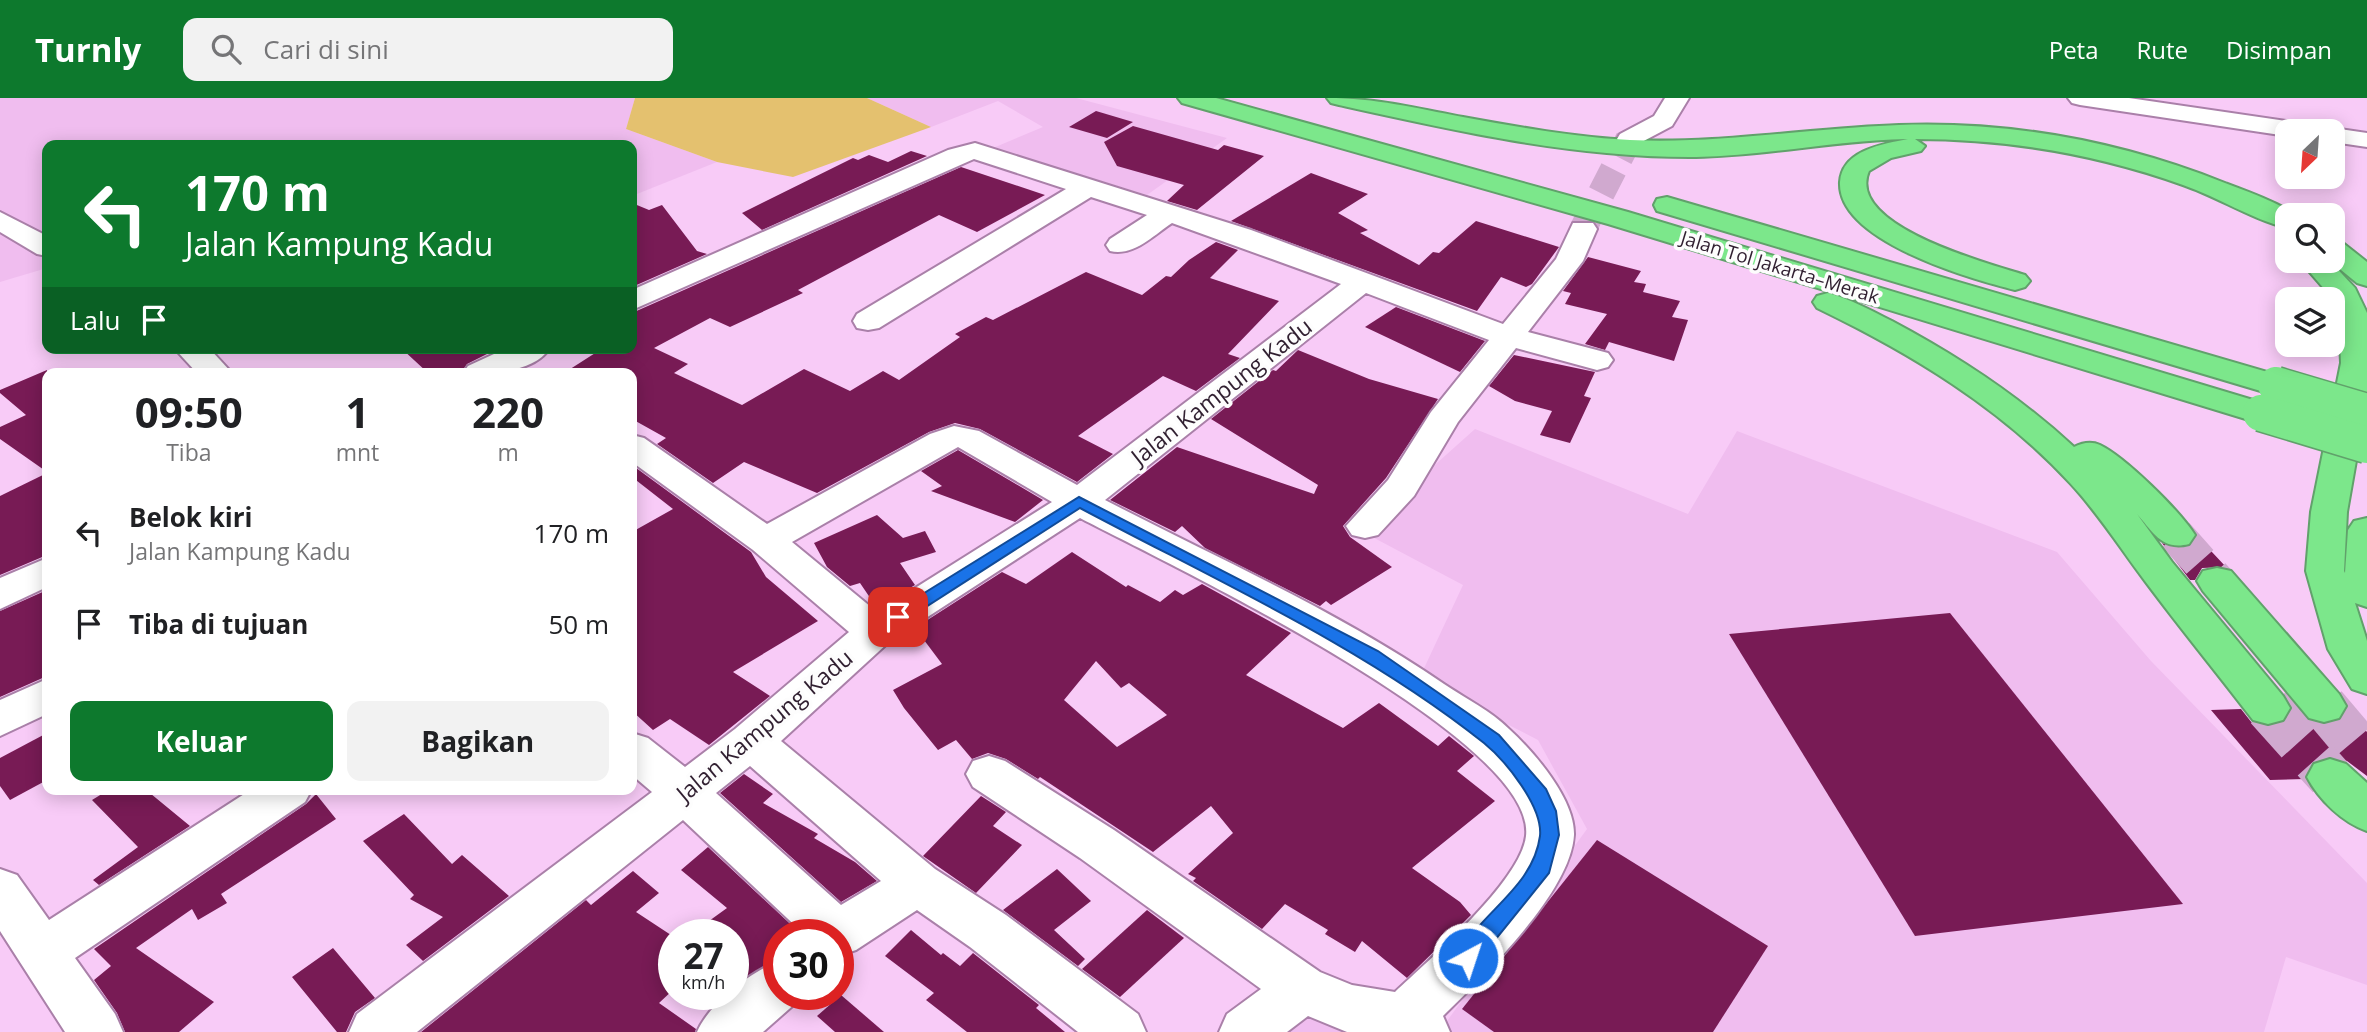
<!DOCTYPE html>
<html lang="id">
<meta charset="utf-8">
<style>
:root{--surface:#fff;--page:#f2f2f2;--text:#202124;--muted:#757577;--accent:#0d792d}
body{margin:0;font-family:"Open Sans",sans-serif;background:var(--page);color:var(--text);height:100vh;display:flex;flex-direction:column;font-size:26px;white-space:nowrap}
*{box-sizing:border-box;margin:0}
p{font-size:23px;color:var(--muted)}
.icon{flex:none;width:38px;height:38px;fill:none;stroke:currentColor;stroke-width:2;stroke-linecap:round;stroke-linejoin:round}
.map{position:relative;flex:1;overflow:hidden}
.sheet{position:absolute;left:42px;top:270px;width:595px;height:427px;display:flex;flex-direction:column;background:var(--surface);border-radius:14px;box-shadow:0 4px 18px #0003}
.sheet>*{flex:none}
.top-card{position:absolute;left:42px;top:42px;width:595px;height:214px;border-radius:14px;box-shadow:0 4px 18px #0003;background:#0d792d;color:#fff;overflow:hidden}
.needle{width:46px;rotate:205deg}
.controls{position:absolute;left:2275px;top:21px;display:grid;gap:14px}
.controls a{display:grid;place-items:center;width:70px;height:70px;border-radius:14px;background:var(--surface);box-shadow:0 4px 18px #0003;font-size:35px}
.speed{position:absolute;left:658px;top:821px;display:flex;gap:14px;font-size:35px;font-weight:700;text-align:center}
.speed>*{display:grid;place-content:center;width:91px;height:91px;border-radius:50%;background:var(--surface);box-shadow:0 4px 18px #0003;line-height:1}
.speed small{font-size:18px;font-weight:400}
.speed .limit{border:10px solid #d22;background:#fff;color:#111}
.pin{position:absolute;display:grid;place-items:center;width:60px;height:60px;color:#fff;margin:-30px;border-radius:14px;box-shadow:0 4px 10px #0006}
.me{position:absolute;width:77px;margin:-38px;rotate:40deg;stroke-linejoin:round;filter:drop-shadow(0 0 5px #0008)}
.turn{display:flex;align-items:center;gap:24px;height:147px;padding:0 28px;font-size:32px}
.turn .icon{width:91px;height:91px;stroke-width:2.5}
.turn b{display:block;font-size:49px;line-height:60px}
.then{display:flex;align-items:center;height:66px;padding:0 28px;background:#0003;gap:14px;font-size:26px}
.eta{display:flex;justify-content:space-evenly;align-items:center;height:119px;text-align:center}
.eta b{font-size:42px;font-weight:700;line-height:49px}
.cta{display:flex;gap:14px;margin-top:auto;padding:14px 28px}
.cta a{flex:1;height:80px;border-radius:14px;background:var(--accent);color:#fff;font-size:28px;font-weight:700;line-height:80px;text-align:center}
.cta a+a{background:var(--page);color:var(--text)}
ul{padding:0;list-style:none}
li{display:flex;align-items:center;gap:21px;height:91px;padding:0 28px}
li div{flex:1}
li b{display:block;font-size:26px}
li em{font-style:normal}
header{display:flex;align-items:center;gap:42px;box-sizing:border-box;height:98px;padding:0 35px;background:var(--accent);color:#fff}
header strong{font-size:33px}
nav{display:flex;gap:38px;margin-inline-start:auto;font-size:24px}
.search{width:490px;height:63px;background:var(--page);display:flex;align-items:center;gap:18px;box-sizing:border-box;padding:0 24px;border-radius:14px;color:var(--muted);font-size:26px}
.map>svg:first-child{display:block}
</style>
<header>
<strong>Turnly</strong>
<div class="search"><svg class="icon" aria-label="search" viewBox="0 0 24 24"><circle cx="10" cy="10" r="6"/><path d="M15 15l6 6"/></svg>Cari di sini</div>
<nav><a>Peta</a><a>Rute</a><a>Disimpan</a></nav>
</header>
<div class="map">
<svg width="2367" height="934" viewBox="0 0 2367 934">
<rect width="100%" height="100%" fill="#f8cbf7"/>
<!-- built -->
<g fill="#f0bdef">
<path d="M0,0h635l-9,31 91,33 -85,34v-51h-585v123l-47,14z"/>
<path d="M867,0h209l151,40 -80,57 -154,-47 50,-21 -45,-26 -67,26z"/>
<path d="M1475,331l213,85 49,-83 320,121 94,109 216,222v102l-81,-28 -22,75h-825l148,-203 -49,-89 -119,-61 44,-94 -102,-54z"/>
<path d="M1333,896l58,38h-111z"/>
</g>
<!-- green -->
<path fill="#e4c16f" d="M635,0h232l64,29 -138,50 -76,-15 -91,-33z"/>
<!-- building -->
<g fill="#781b55" fill-rule="evenodd">
<path d="M1096,13l37,11 -26,16 -38,-11z"/>
<path d="M1133,28l85,24 6,-5 40,11 -67,54 -30,-9 17,-16 -67,-19 -13,-24z"/>
<path d="M911,53l16,5 -165,74 -20,-17 111,-55 5,2 11,-5 19,7z"/>
<path d="M961,69l84,28 -68,37 -38,-17 -141,75 5,3 -73,34 -20,-9 -56,30 34,16 -14,9 68,32 62,-36 46,22 33,-20 16,9 61,-43 -5,-3 31,-17 7,3 93,-48 56,23 24,-19 5,1 18,-17 27,-18 22,8 -28,28 69,23 -51,53 12,4 -44,33 -33,-15 -85,60 35,18 -36,28 -97,-53 -25,-6 -26,9 -112,61 -73,-31 -31,21 -56,-39 9,-6 -34,-19v-46h-68l39,-25h29v-35z"/>
<path d="M1311,75l57,21 -30,19 30,17 -8,3 59,32 14,-13 6,1 37,-32 83,26 -27,37 -6,3 -25,-10 -24,34 -246,-90z"/>
<path d="M632,105l17,7 13,-5 35,46 10,3 -75,33z"/>
<path d="M1588,159l53,14 -7,11 12,2 -3,8 37,9 -8,16 16,3 -14,41 -65,-19 -4,8 -20,-6 22,-30 -42,-10 6,-11 -8,-2z"/>
<path d="M1396,209l89,34 -25,31 -95,-45z"/>
<path d="M401,250h81l7,5 -22,11 -6,9h-33z"/>
<path d="M1298,252l71,29 69,20 -52,79 -43,48 7,11 42,30 -61,38 -5,-4 -6,5 -115,-58 -23,-22 -7,6 -65,-32 67,-53 137,47 4,-9 -107,-66 62,-49 3,1z"/>
<path d="M1514,257l81,17 -11,24 7,2 -21,45 -30,-8 12,-24 -37,-10 -26,-15z"/>
<path d="M47,272v102l-47,-33v-12l26,-12 -26,-22v-3z"/>
<path d="M958,352l85,50 -28,22 -84,-31 11,-5 -21,-15z"/>
<path d="M632,367l119,87 15,25 52,44 -85,51 37,24 -61,49 -39,-26 -17,11 -21,-19v-179l41,-23 -41,-32z"/>
<path d="M47,375v82l-47,20v-79z"/>
<path d="M877,417l26,23 22,-7 11,21 -36,11 15,22 -38,23 -17,-25 -10,3 -23,-19 -13,-24z"/>
<path d="M2197,438l29,31 -24,1 -7,12h-5l-28,-37 10,4h17z"/>
<path d="M1072,454l54,35 2,-2 32,17 15,-12 8,5 19,-11 89,49 -45,42 97,53 36,-25 59,43 11,-10 25,20 -17,15 38,30 -83,67 48,34 11,13 -64,63 -45,-37 -7,11 -30,-18 3,-4 -43,-26 -23,25 -69,-48 3,-3 -8,-4 45,-41 -22,-27 -58,46 -113,-75 -2,2 -32,-20 -18,-6 -16,6 -16,-19 -18,10 -34,-42 -11,-18 49,-26 -27,-36 87,-56 24,12zM1096,563l25,27 8,-5 38,32 -50,32 -53,-47z"/>
<path d="M47,492v86l-47,21v-86z"/>
<path d="M1950,515l233,291 -268,32 -186,-302z"/>
<path d="M2292,609h4l12,14 15,4 17,-4 7,-11 20,22v44l-20,-15 -18,-5 -17,7 -7,16 -35,1 -59,-70 30,-1 11,14 17,4 16,-6z"/>
<path d="M47,635v47l-37,20 -10,-14v-28z"/>
<path d="M744,676l29,20 -10,9 55,31 -4,4 41,24 22,19 -36,21 -121,-109z"/>
<path d="M110,691h35l45,37 -91,59 -6,-5 45,-33 -46,-47z"/>
<path d="M316,696l20,25 -115,75 6,9 -29,17 -6,-11 -56,39 78,54 -35,30h-54l-8,-19 -23,-33 17,-14 -17,-17 212,-145z"/>
<path d="M981,698l25,16 -13,14 29,19 -46,48 -53,-37z"/>
<path d="M404,716l48,50 10,-9 47,41 -86,65 -17,-16 37,-28 -33,-18 4,-4 -51,-54z"/>
<path d="M1597,742l171,106 -55,86h-219l-32,-23z"/>
<path d="M708,749l93,87h-22v25l-36,19 -10,-10v-34h-42l36,-26 -46,-38z"/>
<path d="M1057,771l34,32 -37,29 31,29 -7,7 -75,-56z"/>
<path d="M633,773l26,22 -23,19 38,25v52l-15,14 37,26 -1,3h-274l165,-132 5,5z"/>
<path d="M1147,812l37,28 -64,59 -38,-28z"/>
<path d="M911,832l30,25 2,-2 17,13 13,-13 66,52 -3,3 29,24h-98l-41,-32 8,-7 -49,-37z"/>
<path d="M333,850l42,50 -20,14 -9,20h-9l-45,-55z"/>
<path d="M841,897l43,37h-49l-18,-16z"/>
</g>
<g fill="none" stroke-linecap="round" stroke-linejoin="round">
<!-- minor-tunnel -->
<path stroke="#d0a9cf" stroke-width="27" stroke-dasharray="27 13" stroke-linecap="butt" d="M1583,131l46,-90"/>
<!-- highway-tunnel-far1 -->
<path stroke="#d0a9cf" stroke-width="36" stroke-dasharray="36 18" stroke-linecap="butt" d="M2176,437l41,46"/>
<!-- highway-tunnel -->
<g stroke="#d0a9cf" stroke-width="46" stroke-dasharray="46 24" stroke-linecap="butt">
<path d="M2324,608l43,51"/>
<path d="M2268,610l62,69"/>
</g>
<!-- minor casing -->
<g stroke="#aa80a9" stroke-width="4">
<g id="minor">
<path d="M1665,0h24l-17,28 -34,18h-18l-3,-5 3,-5 34,-18z"/>
<path d="M2068,0h61l177,26 9,2 3,5h-31v5l-207,-31 -8,-2z"/>
<path d="M2333,30l34,5v14l-34,-5v-11h-10z"/>
<path d="M975,45l276,87 252,94 53,-65 17,-36h20l4,6 -14,32 -55,71 80,21 5,7 -5,7 -11,3 -81,-22 -58,74 -44,74 -36,39 -13,3 -13,-3 -6,-9 42,-46 43,-68 58,-72 -123,-47 -261,207c114,59 233,111 339,184 21,14 47,27 65,45 25,23 66,70 65,106 -3,57 -91,142 -131,181l7,16h-103l-39,-16 -21,16h-68l8,-18 34,-25 -181,-131 -107,-71 -7,-13 7,-13 16,-5 16,5 109,69 206,142 32,13 43,7c34,-32 126,-111 131,-156 11,-98 -364,-275 -446,-318l-191,124 -108,99 154,128 71,46 132,99 8,18h-68l-108,-85 -53,-37 -61,40 -18,6v-22h-34l-121,-114 -266,212h-68l8,-18 295,-222 -20,-17v-42l16,5 37,29 50,-38 114,-97 -96,-82 -121,-88v-27l12,3 123,86 163,-90 24,-8 25,5 98,54 264,-201 -169,-61c-18,12 -39,34 -62,28l-4,-6 4,-6 37,-24 -56,-18 -212,131 -11,2 -11,-2 -4,-7 4,-7 209,-125 -92,-30 -342,151v-20l316,-140zM958,349l94,55 -175,110 -85,-70zM750,668l131,115 -40,24 -125,-112z"/>
<path d="M0,114l47,24v20l-10,-2 -37,-22z"/>
<path d="M174,250h35l23,25h-35z"/>
<path d="M507,250h43c-18,26 -59,25 -87,25l5,-7z"/>
<path d="M47,460v29l-47,22v-31z"/>
<path d="M47,581v35l-47,22v-36z"/>
<path d="M252,691h60l-7,13 -230,156 40,56 8,18h-58l-65,-101v-62l17,6 32,45z"/>
<path d="M779,863v33h22l-4,8 -34,30h-66c12,-28 53,-60 82,-71z"/>
</g>
</g>
<!-- highway casing -->
<g stroke="#61a16b" stroke-width="4">
<g id="highway">
<path d="M1178,0h38l412,114 645,194 5,7 -5,7 -12,3 -12,-3 -641,-196 -426,-121z"/>
<path d="M1327,0c49,0 88,10 136,19 55,10 111,20 167,23 91,4 179,-12 269,-15 112,-4 223,17 326,58 24,9 51,19 72,32h-10v13c-36,-9 -69,-31 -104,-43 -87,-31 -175,-46 -268,-46l10,7 -4,5 -30,7 -22,13c-24,55 121,93 156,104l5,6 -5,6 -10,3c-44,-11 -178,-49 -175,-108 2,-32 43,-38 68,-43 -71,1 -141,17 -212,18 -121,1 -240,-26 -357,-52l-8,-2z"/>
<path d="M1667,99l621,181 4,7 -4,7 -12,3 -12,-3 -607,-181 -3,-6 3,-6z"/>
<path d="M2333,142l10,3 24,19v24l-10,-3 -27,-22h3z"/>
<path d="M2300,163h30l25,27 12,25v85l-20,114 -3,59 1,2 3,-43 6,-9 13,-3v89l-12,-4 12,38v53l-15,-5 -24,-40 -22,-78 5,-59 30,-149 -2,-44 -6,-20z"/>
<path d="M1828,195c22,6 44,18 64,28 66,35 128,76 182,126 8,-4 17,-6 26,-2 25,12 80,66 95,90l-6,9c-27,7 -36,-12 -52,-30l35,48 111,134 7,12 -7,12 -15,4 -15,-4c-36,-47 -73,-92 -108,-139 -25,-33 -46,-67 -75,-98 -70,-76 -160,-130 -253,-175l-4,-6 4,-6z"/>
<path d="M2217,470l14,3 108,123 7,12 -7,12 -15,4 -15,-4 -106,-127 -6,-10 6,-10z"/>
<path d="M2330,661l16,5 21,19v48c-24,-8 -48,-31 -60,-54l7,-13z"/>
</g>
</g>
<!-- minor -->
<use href="#minor" fill="#fff" fill-rule="evenodd"/>
<!-- highway -->
<use href="#highway" fill="#7ce78b" fill-rule="evenodd"/>
<!-- highway-bridge casing -->
<g stroke="#61a16b" stroke-width="39" stroke-linecap="butt">
<g id="highway-bridge">
<path d="M2276,287l91,27"/>
<path d="M2261,315l106,32"/>
</g>
</g>
<!-- highway-bridge -->
<use href="#highway-bridge" stroke="#7ce78b" stroke-width="36"/>
</g>
<!-- route -->
<path fill="#1a73e8" stroke="#114b97" stroke-width="2" d="M1079,399l299,154 121,84 47,54 10,22 3,24 -10,38 -74,92 -7,2 -8,-2 -3,-7c21,-45 76,-69 83,-122 3,-29 -34,-75 -56,-93 -122,-97 -267,-162 -404,-235l-176,113h-12v-8z"/>
<g text-anchor="middle" dominant-baseline="central" stroke-width="7" stroke-linejoin="round" paint-order="stroke">
<!-- far-street labels -->
<g font-size="19" fill="#301f30" stroke="#fdfdfd">
<text transform="translate(1780 169) rotate(17)">Jalan Tol Jakarta–Merak</text>
</g>
<!-- street labels -->
<g font-size="23" fill="#301f30" stroke="#fdfdfd">
<text transform="translate(1221 293) rotate(-38)">Jalan Kampung Kadu</text>
<text transform="translate(764 627) rotate(-40)">Jalan Kampung Kadu</text>
</g>
</g>
</svg>
<div class="controls">
<a><svg class="needle" viewBox="-14 -14 28 28"><path d="M0-13l5 13h-10z" fill="#e53935"/><path d="M0 13l5-13h-10z" fill="#757577"/></svg></a>
<a><svg class="icon" aria-label="search" viewBox="0 0 24 24"><circle cx="10" cy="10" r="6"/><path d="M15 15l6 6"/></svg></a>
<a><svg class="icon" aria-label="layers" viewBox="0 0 24 24"><path d="M12 4l9 5-9 5-9-5zM3 14l9 5 9-5"/></svg></a>
</div>
<div class="speed"><div>27<small>km/h</small></div><div class="limit">30</div></div>
<div class="pin" style="left:898px;top:519px;background:#d93025"><svg class="icon" aria-label="arrive" viewBox="0 0 24 24"><path d="M6 21V4h12l-3 4 3 4H6"/></svg></div>
<svg class="me" style="left:1468px;top:860px" viewBox="-20 -20 40 40"><circle r="17" fill="#1a73e8" stroke="#fff" stroke-width="3"/><path d="M0-11L8 9 0 5-8 9z" fill="#fff"/></svg>
<div class="top-card">
<div class="turn"><svg class="icon" aria-label="left" viewBox="0 0 24 24"><path d="M17 20v-9H6M10 6l-5 5 5 5"/></svg><div><b>170 m</b>Jalan Kampung Kadu</div></div>
<div class="then">Lalu<svg class="icon" aria-label="arrive" viewBox="0 0 24 24"><path d="M6 21V4h12l-3 4 3 4H6"/></svg></div>
</div>
<section class="sheet">
<div class="eta">
<div><b>09:50</b><p>Tiba</p></div>
<div><b>1</b><p>mnt</p></div>
<div><b>220</b><p>m</p></div>
</div>
<ul>
<li><svg class="icon" aria-label="left" viewBox="0 0 24 24"><path d="M17 20v-9H6M10 6l-5 5 5 5"/></svg><div><b>Belok kiri</b><p>Jalan Kampung Kadu</p></div><em>170 m</em></li>
<li><svg class="icon" aria-label="arrive" viewBox="0 0 24 24"><path d="M6 21V4h12l-3 4 3 4H6"/></svg><div><b>Tiba di tujuan</b></div><em>50 m</em></li>
</ul>
<div class="cta"><a>Keluar</a><a>Bagikan</a></div>
</section>
</div>
